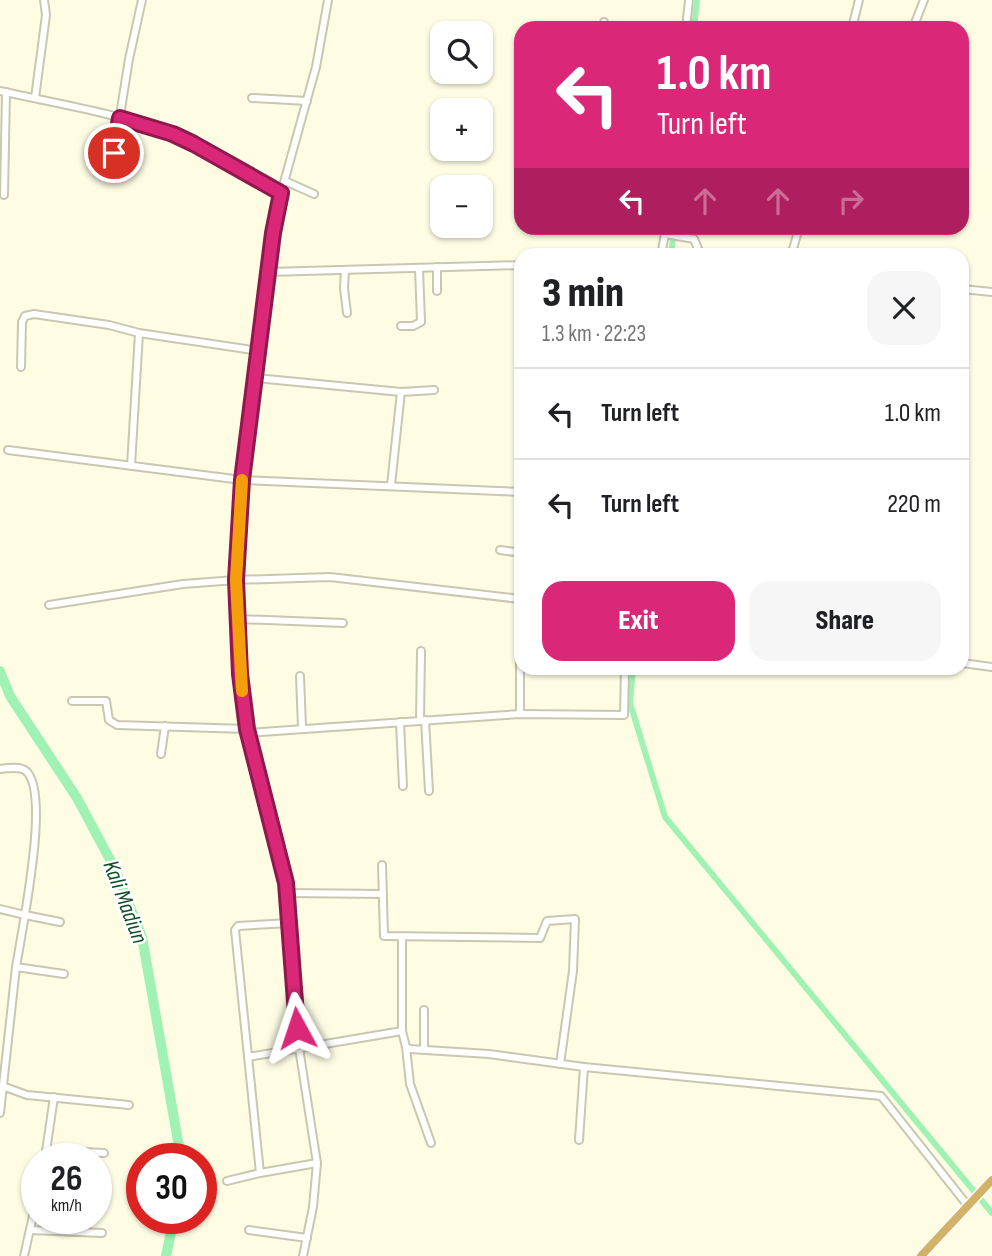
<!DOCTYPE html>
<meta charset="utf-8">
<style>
:root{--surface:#fff;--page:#f6f6f6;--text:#202124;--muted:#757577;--line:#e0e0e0;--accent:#db2777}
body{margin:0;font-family:"Sofia Sans Condensed",sans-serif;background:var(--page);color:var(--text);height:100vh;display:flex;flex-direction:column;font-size:26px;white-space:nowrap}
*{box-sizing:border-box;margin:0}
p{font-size:23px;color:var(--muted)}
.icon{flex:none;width:38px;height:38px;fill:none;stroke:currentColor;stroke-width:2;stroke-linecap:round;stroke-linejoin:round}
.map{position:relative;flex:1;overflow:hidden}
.panel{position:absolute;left:514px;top:248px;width:455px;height:427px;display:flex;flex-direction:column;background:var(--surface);border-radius:21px;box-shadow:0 2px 5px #0004}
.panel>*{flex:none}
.top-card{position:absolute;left:514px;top:21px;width:455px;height:214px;border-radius:21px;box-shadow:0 2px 5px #0004;background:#db2777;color:#fff;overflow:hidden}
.tools{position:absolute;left:430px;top:21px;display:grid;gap:14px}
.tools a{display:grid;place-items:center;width:63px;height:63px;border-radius:14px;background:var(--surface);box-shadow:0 2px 5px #0004;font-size:35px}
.speed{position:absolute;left:21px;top:1143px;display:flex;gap:14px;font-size:35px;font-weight:700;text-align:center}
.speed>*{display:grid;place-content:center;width:91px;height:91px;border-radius:50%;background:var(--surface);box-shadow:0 2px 5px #0004;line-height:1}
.speed small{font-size:18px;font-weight:400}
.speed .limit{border:10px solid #d22;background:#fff;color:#111}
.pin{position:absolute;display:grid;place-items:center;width:60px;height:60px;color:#fff;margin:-30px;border:4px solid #fff;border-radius:50%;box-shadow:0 2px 7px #0007}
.me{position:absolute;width:77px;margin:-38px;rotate:355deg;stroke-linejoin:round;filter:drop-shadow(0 0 5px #0008)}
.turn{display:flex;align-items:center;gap:24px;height:147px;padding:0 28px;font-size:32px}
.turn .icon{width:91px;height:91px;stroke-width:2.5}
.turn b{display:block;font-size:49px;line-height:60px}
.lanes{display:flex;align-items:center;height:66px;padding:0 28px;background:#0003;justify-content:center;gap:35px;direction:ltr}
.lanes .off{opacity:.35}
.round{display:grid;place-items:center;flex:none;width:74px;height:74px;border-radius:21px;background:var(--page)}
.summary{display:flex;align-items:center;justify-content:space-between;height:119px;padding:0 28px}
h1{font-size:42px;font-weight:800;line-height:52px}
.primary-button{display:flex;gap:14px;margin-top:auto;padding:14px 28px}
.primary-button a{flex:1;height:80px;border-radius:21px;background:var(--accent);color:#fff;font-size:28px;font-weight:800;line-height:80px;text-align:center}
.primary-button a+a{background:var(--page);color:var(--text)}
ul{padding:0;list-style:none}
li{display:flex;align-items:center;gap:21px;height:91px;padding:0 28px;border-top:2px solid var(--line)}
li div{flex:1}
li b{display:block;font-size:26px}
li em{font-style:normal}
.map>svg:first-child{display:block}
</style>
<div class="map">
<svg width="992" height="1256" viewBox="0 0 992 1256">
<rect width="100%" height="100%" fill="#fefde4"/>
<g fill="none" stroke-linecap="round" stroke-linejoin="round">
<!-- canal -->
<g stroke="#9ff2b3" stroke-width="6">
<path d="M694,28l3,-28"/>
<path d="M671,256l3,-28"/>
<path d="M633,668l-3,35 35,114 327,396"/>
</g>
<!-- river -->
<g stroke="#9ff2b3" stroke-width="10">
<path d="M0,671l10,25 67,102 37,69 28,70 39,221"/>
<path d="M166,1256l8,-38"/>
</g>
<!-- minor casing -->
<g stroke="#c9c7b0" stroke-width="10">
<g id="minor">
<path d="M604,28v-6"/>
<path d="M686,28l3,-28"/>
<path d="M852,28l7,-28"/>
<path d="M913,28l11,-28"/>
<path d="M0,91c58,13 117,22 172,43 38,14 74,39 109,59"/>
<path d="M35,98l11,-83 -2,-15"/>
<path d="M252,98l55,3"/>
<path d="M135,165l-20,-8 -1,-4 15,-94 13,-59"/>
<path d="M285,181l29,13"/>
<path d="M4,195l2,-103"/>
<path d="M665,234l29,5 7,17"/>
<path d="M661,256l5,-28"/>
<path d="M791,256l8,-28"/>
<path d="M437,267v24"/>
<path d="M345,270l-1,18 3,25"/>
<path d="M268,272l254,-7"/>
<path d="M962,289l30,3"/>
<path d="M401,326h12l8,-4 -2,-54"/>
<path d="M21,367l1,-45 3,-6 9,-2 75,11 30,8 120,18"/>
<path d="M256,378l145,14"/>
<path d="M8,450l234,30 280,12"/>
<path d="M131,466l8,-133"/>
<path d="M391,485l10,-93 33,-2"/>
<path d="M500,550l22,3"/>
<path d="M49,605l134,-21 53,-4 94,-3 190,22v115"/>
<path d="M238,619l105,4"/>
<path d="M962,663l30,4"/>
<path d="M300,676l2,51"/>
<path d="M72,701h34l3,19 8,5 130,4"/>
<path d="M420,720l1,-69"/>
<path d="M425,720l4,71"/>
<path d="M400,722l3,64"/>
<path d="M247,733l273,-19 104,1 1,-47"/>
<path d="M161,754l4,-28"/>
<path d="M0,769c8,-1 20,-3 26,2 21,19 3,116 -1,144l35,7"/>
<path d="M382,865l2,71 156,2 7,-17 28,-2 -2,52 -13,93"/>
<path d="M287,893l96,1"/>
<path d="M0,909l25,6 -9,52 -16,146"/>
<path d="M289,923l-51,3 -3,4 25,243 57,-10"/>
<path d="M402,937v94"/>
<path d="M16,967l48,7"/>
<path d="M424,1010v40"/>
<path d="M406,1047l4,37 21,59"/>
<path d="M248,1057l154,-26 4,16 4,2 79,5 95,13 297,29 87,110"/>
<path d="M5,1087l22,8 102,10"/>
<path d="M579,1140l5,-73"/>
<path d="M46,1150l58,3"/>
<path d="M45,1158l9,-61"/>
<path d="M227,1181l33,-8"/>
<path d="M30,1230l72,3"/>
<path d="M249,1230l58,8"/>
<path d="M24,1256l13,-58"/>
<path d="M303,1256l10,-49 4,-44 -18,-115 -13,-165 -39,-154 -7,-55 -4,-94 6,-100 31,-247 8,-40 35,-126 12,-67"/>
</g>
</g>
<!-- major casing -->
<g stroke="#fff" stroke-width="11">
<path id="major" d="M921,1256l71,-76"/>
</g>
<!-- minor -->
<use href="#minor" stroke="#fff" stroke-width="6"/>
<!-- major -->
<use href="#major" stroke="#d1b266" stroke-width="8"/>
</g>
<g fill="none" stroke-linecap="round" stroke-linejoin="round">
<!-- route casing -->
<g stroke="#8e194d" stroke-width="18">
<path id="route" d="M114,153l6,-35 53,16 21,10 87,49 -8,40 -31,247 -6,100 4,94 7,55 39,154 11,145"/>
</g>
<!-- route -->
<use href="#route" stroke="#db2777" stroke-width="12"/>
<!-- slow -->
<path stroke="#f59e0b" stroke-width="12" d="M242,691l-6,-111 6,-100"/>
</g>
<g text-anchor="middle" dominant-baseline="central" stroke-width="5" stroke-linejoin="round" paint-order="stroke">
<!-- water labels -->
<g font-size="23" font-style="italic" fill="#0f4c26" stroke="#fff">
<text transform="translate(125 902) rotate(69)">Kali Madiun</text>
</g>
</g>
</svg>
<div class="tools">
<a><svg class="icon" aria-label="search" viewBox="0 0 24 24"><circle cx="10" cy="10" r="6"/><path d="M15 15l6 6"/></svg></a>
<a>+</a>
<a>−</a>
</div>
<div class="speed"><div>26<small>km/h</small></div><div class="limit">30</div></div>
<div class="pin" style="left:114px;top:153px;background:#d93025"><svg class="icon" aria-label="arrive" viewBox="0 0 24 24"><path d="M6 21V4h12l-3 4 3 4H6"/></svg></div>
<svg class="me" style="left:297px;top:1028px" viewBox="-20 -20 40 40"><path d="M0-17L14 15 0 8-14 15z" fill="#db2777" stroke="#fff" stroke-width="4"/></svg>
<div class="top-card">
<div class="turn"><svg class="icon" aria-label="left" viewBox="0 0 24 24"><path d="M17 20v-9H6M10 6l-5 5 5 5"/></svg><div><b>1.0 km</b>Turn left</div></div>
<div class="lanes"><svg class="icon" aria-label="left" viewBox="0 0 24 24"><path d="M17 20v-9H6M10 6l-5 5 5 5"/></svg><svg class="icon off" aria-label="ahead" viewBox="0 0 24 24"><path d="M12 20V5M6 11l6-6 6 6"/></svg><svg class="icon off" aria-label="ahead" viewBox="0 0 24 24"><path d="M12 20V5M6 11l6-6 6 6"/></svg><svg class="icon off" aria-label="right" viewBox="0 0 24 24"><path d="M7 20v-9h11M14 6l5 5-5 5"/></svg></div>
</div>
<section class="panel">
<div class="summary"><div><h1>3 min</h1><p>1.3 km · 22:23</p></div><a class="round"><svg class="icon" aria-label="close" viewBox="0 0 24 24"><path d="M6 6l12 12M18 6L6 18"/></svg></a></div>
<ul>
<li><svg class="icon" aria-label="left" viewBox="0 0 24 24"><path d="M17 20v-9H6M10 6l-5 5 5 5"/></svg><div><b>Turn left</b></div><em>1.0 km</em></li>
<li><svg class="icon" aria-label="left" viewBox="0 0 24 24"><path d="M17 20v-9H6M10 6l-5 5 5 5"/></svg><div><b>Turn left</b></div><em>220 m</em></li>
</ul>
<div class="primary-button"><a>Exit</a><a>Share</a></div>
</section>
</div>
